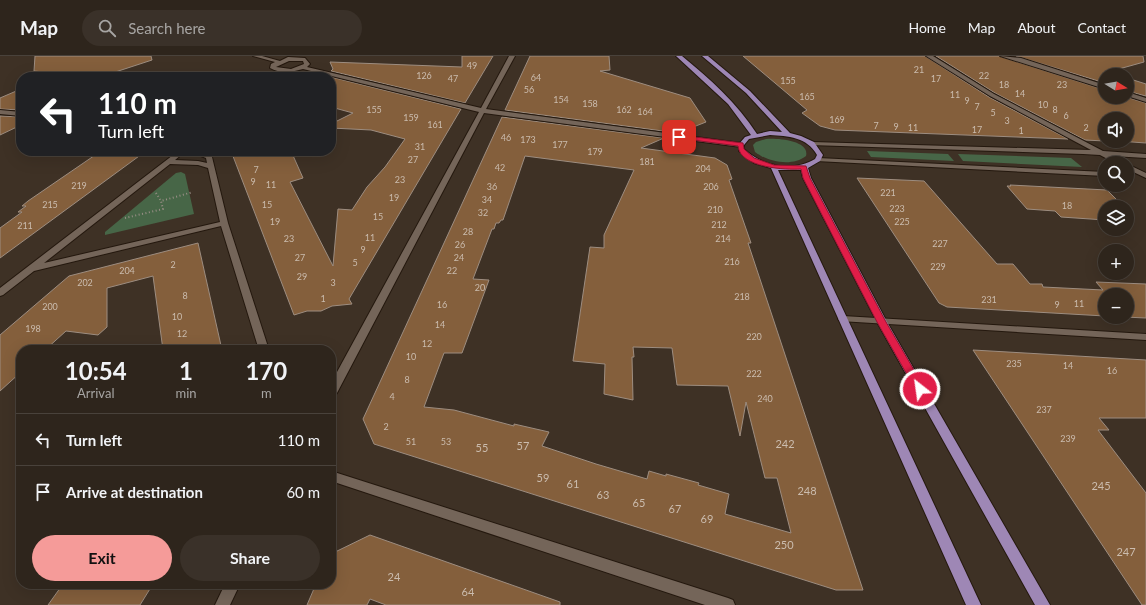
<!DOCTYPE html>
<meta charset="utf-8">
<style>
:root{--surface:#2e251c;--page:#3a3129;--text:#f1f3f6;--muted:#a7a5a3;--line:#49423b;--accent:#f59b99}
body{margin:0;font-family:Lato,sans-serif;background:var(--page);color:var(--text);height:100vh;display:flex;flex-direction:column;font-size:15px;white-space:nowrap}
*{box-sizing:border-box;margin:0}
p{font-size:13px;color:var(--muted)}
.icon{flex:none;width:22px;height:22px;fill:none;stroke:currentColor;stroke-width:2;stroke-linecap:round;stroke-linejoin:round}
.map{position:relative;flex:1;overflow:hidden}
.drawer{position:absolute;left:16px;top:289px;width:320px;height:244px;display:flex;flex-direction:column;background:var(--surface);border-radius:16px;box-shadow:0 4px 16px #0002,0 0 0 1px var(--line)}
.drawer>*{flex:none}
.guide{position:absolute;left:16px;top:16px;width:320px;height:84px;border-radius:16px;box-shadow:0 4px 16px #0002,0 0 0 1px var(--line);background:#202124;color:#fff;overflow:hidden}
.needle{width:26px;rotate:101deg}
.buttons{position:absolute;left:1098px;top:12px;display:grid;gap:8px}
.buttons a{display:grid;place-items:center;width:36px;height:36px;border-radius:50%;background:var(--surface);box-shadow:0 4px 16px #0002,0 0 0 1px var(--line);font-size:20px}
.pin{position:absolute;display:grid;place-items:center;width:34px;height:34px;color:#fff;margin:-17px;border-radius:8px;box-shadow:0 2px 6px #0006}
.me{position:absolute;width:44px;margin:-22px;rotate:330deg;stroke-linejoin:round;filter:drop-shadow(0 0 3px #0008)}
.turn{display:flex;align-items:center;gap:14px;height:84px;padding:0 16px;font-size:18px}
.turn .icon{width:52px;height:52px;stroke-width:2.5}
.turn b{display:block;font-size:28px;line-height:34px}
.eta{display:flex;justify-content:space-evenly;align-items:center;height:68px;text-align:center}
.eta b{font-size:24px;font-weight:700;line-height:28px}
.button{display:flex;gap:8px;margin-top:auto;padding:8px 16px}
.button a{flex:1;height:46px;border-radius:24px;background:var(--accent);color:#111;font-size:16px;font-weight:700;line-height:46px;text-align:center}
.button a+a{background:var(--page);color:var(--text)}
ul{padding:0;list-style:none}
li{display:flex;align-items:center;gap:12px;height:52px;padding:0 16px;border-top:1px solid var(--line)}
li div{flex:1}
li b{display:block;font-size:15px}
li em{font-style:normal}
header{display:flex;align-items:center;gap:24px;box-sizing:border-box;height:56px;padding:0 20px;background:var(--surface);border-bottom:1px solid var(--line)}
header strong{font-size:19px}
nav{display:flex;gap:22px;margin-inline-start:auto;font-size:14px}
.search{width:280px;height:36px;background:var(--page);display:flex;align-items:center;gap:10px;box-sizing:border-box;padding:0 14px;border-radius:22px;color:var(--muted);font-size:15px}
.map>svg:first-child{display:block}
</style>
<header>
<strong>Map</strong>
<div class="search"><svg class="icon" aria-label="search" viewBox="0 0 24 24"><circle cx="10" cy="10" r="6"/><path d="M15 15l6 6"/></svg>Search here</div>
<nav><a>Home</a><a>Map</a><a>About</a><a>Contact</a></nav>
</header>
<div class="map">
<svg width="1146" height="549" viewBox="0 0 1146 549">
<rect width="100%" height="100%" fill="#3e3125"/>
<!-- green -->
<g fill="#476647">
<path d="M766,83c10,-1 44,1 40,17 -14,11 -38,6 -51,-4l-2,-7 3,-3z"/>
<path d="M867,95l81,3 6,7 -83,-4z"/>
<path d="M958,98l113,4 11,9 -119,-6z"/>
<path d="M181,116l4,2 9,40 -89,21v-3l71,-59z"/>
</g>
<!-- building -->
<g fill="#845f3c" stroke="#9d8d80" fill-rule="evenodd">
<path d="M35,0h116l1,4 -52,17h-6l-60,-6z"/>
<path d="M462,0h31l-28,47 -134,-32 2,-2 -3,-7 132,5z"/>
<path d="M530,0h79l1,14 -10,1 90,27 16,24 -28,11 -173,-23z"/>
<path d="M743,0h182l64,41 79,42 -233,-9 -15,-4 -18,-13 5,-3z"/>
<path d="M936,0h63l106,34v7h21l20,6v40l-28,-2h9v-22h-22v22l-20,-1 -90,-47z"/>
<path d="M1016,0h127l1,6 -36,10 9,3h-12v8z"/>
<path d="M331,21l130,32 -112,190 3,5 -20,2 -11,5h-14l-13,4 -63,-164h60l12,27 -13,4 43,84 5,-57 14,1 15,-23 18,-20 20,-28 -34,-9 -40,-2v-4l22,-11 -22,-6z"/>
<path d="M1127,22l19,6v12l-19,-5z"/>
<path d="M21,33v21l-21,-1v-11z"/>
<path d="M0,60l21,1v8l-21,10z"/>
<path d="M502,61l162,21 -23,10 74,10 12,7 5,14 -3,1 22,63h-3l115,347h-27l-462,-146 -11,-25zM525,100l109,14 -30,65v13l-14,-1 -17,114 32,3 -1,30 29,6 -1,-43h2l-1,-10 39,1 5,37 51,1 12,50 6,-34 19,76h12l14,55 -66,-19 4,-20 -31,-9 1,-2 -33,-9v2l-17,-5 -2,8 -51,-15 -54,-18 7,-14 -35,-8v2l-60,-16 -30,-3 20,-54h18l27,-73 -16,-1 19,-50h2l2,-6h3l2,-3h2z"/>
<path d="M101,95h45l-146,107v-30l22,-16h-4l8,-6h-4l6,-5z"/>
<path d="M857,122l67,3 73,83h16l17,20h12l1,3 60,3 -7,-8 50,2v34l-22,-1h3v-22h-22v21l-158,-9 -8,-4z"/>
<path d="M1010,129l97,5 17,17h-19v13l-44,-3 -6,-6 -28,-2 -20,-23h4z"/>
<path d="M198,187l24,107h-59l-10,-74 -46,12v39l-9,8 -32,-4 -21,19h-24v22l-21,19v-56l69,-59z"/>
<path d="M973,294l173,10v58h-47l10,12h-11l48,63v112h-4z"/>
<path d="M370,479l190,67v3h-174l-16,-6 -3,6h-60l9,-21h15v-30z"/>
<path d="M63,528h90l-13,21h-92z"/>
</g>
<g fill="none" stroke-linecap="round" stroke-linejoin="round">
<!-- minor casing -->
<g stroke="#24180e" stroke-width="2">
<g id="minor">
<path d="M253,0h9l18,5 8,-4 17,1 5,6 -3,3 174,41 28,-52h6l-29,53 255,34 3,2 -3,2 -257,-34 -147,280 -2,3 -4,1v-14l148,-271 -176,-43c-10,3 -23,5 -33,-1l1,-4 4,-2zM289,5h14l1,3 -13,5 -15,-2z"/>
<path d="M926,0h7l61,38 109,57 43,3v4l-34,-2 11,7h-8l-15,-8 -17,-1 -273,-9 -1,-1 3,-2 279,8 -101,-54z"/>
<path d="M1000,0l21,2 84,27v4z"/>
<path d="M1127,36l19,6v4l-19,-6z"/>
<path d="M0,54l21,2v4l-21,-2z"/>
<path d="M185,95l17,1 10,5 16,66 41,127h-10l-38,-124 -187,45 -31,24 -3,1v-8l177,-136zM181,99l20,1 5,2 1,5 -9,-2 -23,-1zM170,108l28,1 10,3 12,54 -176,41z"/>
<path d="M818,102l287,14v4l-289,-15v-2z"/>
<path d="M1127,108l19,9v5l-19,-9z"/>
<path d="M843,260l303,18v6l-306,-19 -2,-2 2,-2z"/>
<path d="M331,415l397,127 5,2 2,5h-30l-374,-124z"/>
<path d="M225,528h15l-10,21h-15z"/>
</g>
</g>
<!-- major casing -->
<g stroke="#24180e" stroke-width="2">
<path id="major" d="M676,0h6c28,23 55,47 75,78l13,-3 12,1 -36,-39 -44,-37h6l42,35 40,42 11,3 13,6 9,13 -3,6 -12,7 3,10 76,144 163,283h-15l-158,-283 -74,-144 -2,-8h-23l203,435h-15l-195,-437 -17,-5 -15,-12v-7l6,-7 6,-2 -23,-31zM770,79c18,1 37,2 47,20l-2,4c-22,13 -52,8 -71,-10v-4l5,-6z"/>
</g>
<!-- path -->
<g stroke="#988e85" stroke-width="2" stroke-dasharray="1 2.5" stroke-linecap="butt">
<path d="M156,137l5,8"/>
<path d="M125,162l38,-9 -2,-8 32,-9"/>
</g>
<!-- minor -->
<use href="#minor" fill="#746559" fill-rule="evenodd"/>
<!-- major -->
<use href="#major" fill="#9e87b5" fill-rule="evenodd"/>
</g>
<!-- route -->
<path fill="#e11d48" stroke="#92132f" d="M679,79l64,8 1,6 10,9 20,7 32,1 4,12 76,144 39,67 -1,3h-7l-40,-70 -74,-144 -2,-9c-15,1 -61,-1 -63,-23l-61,-8v-2z"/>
<g text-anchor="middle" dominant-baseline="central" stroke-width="3" stroke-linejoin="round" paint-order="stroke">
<!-- number labels -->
<g font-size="9" fill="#cbbcae">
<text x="472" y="9">49</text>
<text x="919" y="13">21</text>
<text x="424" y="19">126</text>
<text x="984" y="19">22</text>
<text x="536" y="21">64</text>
<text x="453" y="22">47</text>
<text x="936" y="22">17</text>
<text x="788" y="24">155</text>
<text x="1004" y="28">18</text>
<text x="1062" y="28">23</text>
<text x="529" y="33">56</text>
<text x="1020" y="37">14</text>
<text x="955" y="38">11</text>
<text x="807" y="40">165</text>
<text x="561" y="43">154</text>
<text x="967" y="44">9</text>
<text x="590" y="47">158</text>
<text x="1043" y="48">10</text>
<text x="977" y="50">7</text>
<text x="374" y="53">155</text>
<text x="624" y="53">162</text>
<text x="1055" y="53">8</text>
<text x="645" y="55">164</text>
<text x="993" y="56">5</text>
<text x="1066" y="59">6</text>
<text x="411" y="61">159</text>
<text x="837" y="63">169</text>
<text x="1007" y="64">3</text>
<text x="435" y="68">161</text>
<text x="876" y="69">7</text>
<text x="896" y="70">9</text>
<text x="913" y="71">11</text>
<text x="1086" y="71">2</text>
<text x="977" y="73">17</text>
<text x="1021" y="74">1</text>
<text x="506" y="81">46</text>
<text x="528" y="83">173</text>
<text x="560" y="88">177</text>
<text x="420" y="90">31</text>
<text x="595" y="95">179</text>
<text x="413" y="103">27</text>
<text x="647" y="105">181</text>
<text x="500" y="111">42</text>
<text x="703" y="112">204</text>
<text x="256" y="113">7</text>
<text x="400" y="123">23</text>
<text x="253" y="125">9</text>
<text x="271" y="128">11</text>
<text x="79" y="129">219</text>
<text x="492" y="130">36</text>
<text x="711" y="130">206</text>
<text x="888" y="136">221</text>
<text x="394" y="141">19</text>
<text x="487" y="143">34</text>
<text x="50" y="148">215</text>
<text x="267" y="148">15</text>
<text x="1067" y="149">18</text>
<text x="897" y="152">223</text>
<text x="715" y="153">210</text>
<text x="483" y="156">32</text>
<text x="378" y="160">15</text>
<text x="275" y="165">19</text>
<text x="902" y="165">225</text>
<text x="719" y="168">212</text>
<text x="25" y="169">211</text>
<text x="468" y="175">28</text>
<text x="370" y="181">11</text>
<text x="289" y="182">23</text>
<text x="723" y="182">214</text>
<text x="940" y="187">227</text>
<text x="460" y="188">26</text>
<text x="363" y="193">9</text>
<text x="300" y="201">27</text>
<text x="459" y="201">24</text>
<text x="732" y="205">216</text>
<text x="355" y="206">5</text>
<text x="173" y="208">2</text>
<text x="938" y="210">229</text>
<text x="127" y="214">204</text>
<text x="452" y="214">22</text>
<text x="302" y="220">29</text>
<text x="85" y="226">202</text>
<text x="333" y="226">3</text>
<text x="480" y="231">20</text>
<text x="185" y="239">8</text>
<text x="742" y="240">218</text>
<text x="323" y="242">1</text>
<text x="989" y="243">231</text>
<text x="1079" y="247">11</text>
<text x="442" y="248">16</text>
<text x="1057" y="248">9</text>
<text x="50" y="250">200</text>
<text x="177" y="260">10</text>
<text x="440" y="268">14</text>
<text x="33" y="272">198</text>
<text x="182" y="277">12</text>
<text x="754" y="280">220</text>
<text x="427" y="287">12</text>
<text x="411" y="300">10</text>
<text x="1014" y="307">235</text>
<text x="1068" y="309">14</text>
<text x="1112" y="314">16</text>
<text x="754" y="317">222</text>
<text x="407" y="323">8</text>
<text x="392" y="340">4</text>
<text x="765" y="342">240</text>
<text x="1044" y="353">237</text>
<text x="386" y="370">2</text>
<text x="1068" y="382">239</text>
<text x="411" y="385">51</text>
<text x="446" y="385">53</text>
</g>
<!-- near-number labels -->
<g font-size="11" fill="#cbbcae">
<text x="785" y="387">242</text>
<text x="523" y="389">57</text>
<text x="482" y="391">55</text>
<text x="543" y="421">59</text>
<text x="573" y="427">61</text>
<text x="1101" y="429">245</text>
<text x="807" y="434">248</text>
<text x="603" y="438">63</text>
<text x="639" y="446">65</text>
<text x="675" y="452">67</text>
<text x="707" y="462">69</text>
<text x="784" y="488">250</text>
<text x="1126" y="495">247</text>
<text x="394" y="520">24</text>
<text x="468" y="535">64</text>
</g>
</g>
</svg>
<div class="buttons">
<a><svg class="needle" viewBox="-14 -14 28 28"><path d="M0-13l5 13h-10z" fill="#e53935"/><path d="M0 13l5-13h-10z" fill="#a7a5a3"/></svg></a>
<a><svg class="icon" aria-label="sound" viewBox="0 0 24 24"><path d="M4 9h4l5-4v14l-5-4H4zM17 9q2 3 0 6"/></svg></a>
<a><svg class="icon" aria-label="search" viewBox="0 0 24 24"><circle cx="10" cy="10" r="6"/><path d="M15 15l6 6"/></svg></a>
<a><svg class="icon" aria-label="layers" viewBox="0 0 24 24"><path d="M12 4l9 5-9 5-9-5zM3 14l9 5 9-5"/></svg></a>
<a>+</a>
<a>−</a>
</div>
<div class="pin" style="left:679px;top:81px;background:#d93025"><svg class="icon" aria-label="arrive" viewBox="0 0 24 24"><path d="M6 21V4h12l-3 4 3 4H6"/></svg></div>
<svg class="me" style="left:920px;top:333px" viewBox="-20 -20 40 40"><circle r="17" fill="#e11d48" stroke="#fff" stroke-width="3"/><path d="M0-11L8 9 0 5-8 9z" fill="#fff"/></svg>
<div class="guide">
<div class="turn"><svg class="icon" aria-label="left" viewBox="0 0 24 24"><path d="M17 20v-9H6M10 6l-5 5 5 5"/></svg><div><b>110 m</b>Turn left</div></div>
</div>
<section class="drawer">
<div class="eta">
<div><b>10:54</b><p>Arrival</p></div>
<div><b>1</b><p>min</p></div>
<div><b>170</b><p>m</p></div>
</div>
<ul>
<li><svg class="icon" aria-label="left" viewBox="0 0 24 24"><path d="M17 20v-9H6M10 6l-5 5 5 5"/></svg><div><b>Turn left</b></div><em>110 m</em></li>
<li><svg class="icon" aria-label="arrive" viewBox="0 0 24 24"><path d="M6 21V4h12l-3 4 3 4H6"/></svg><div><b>Arrive at destination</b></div><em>60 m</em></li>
</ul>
<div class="button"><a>Exit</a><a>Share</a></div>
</section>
</div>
